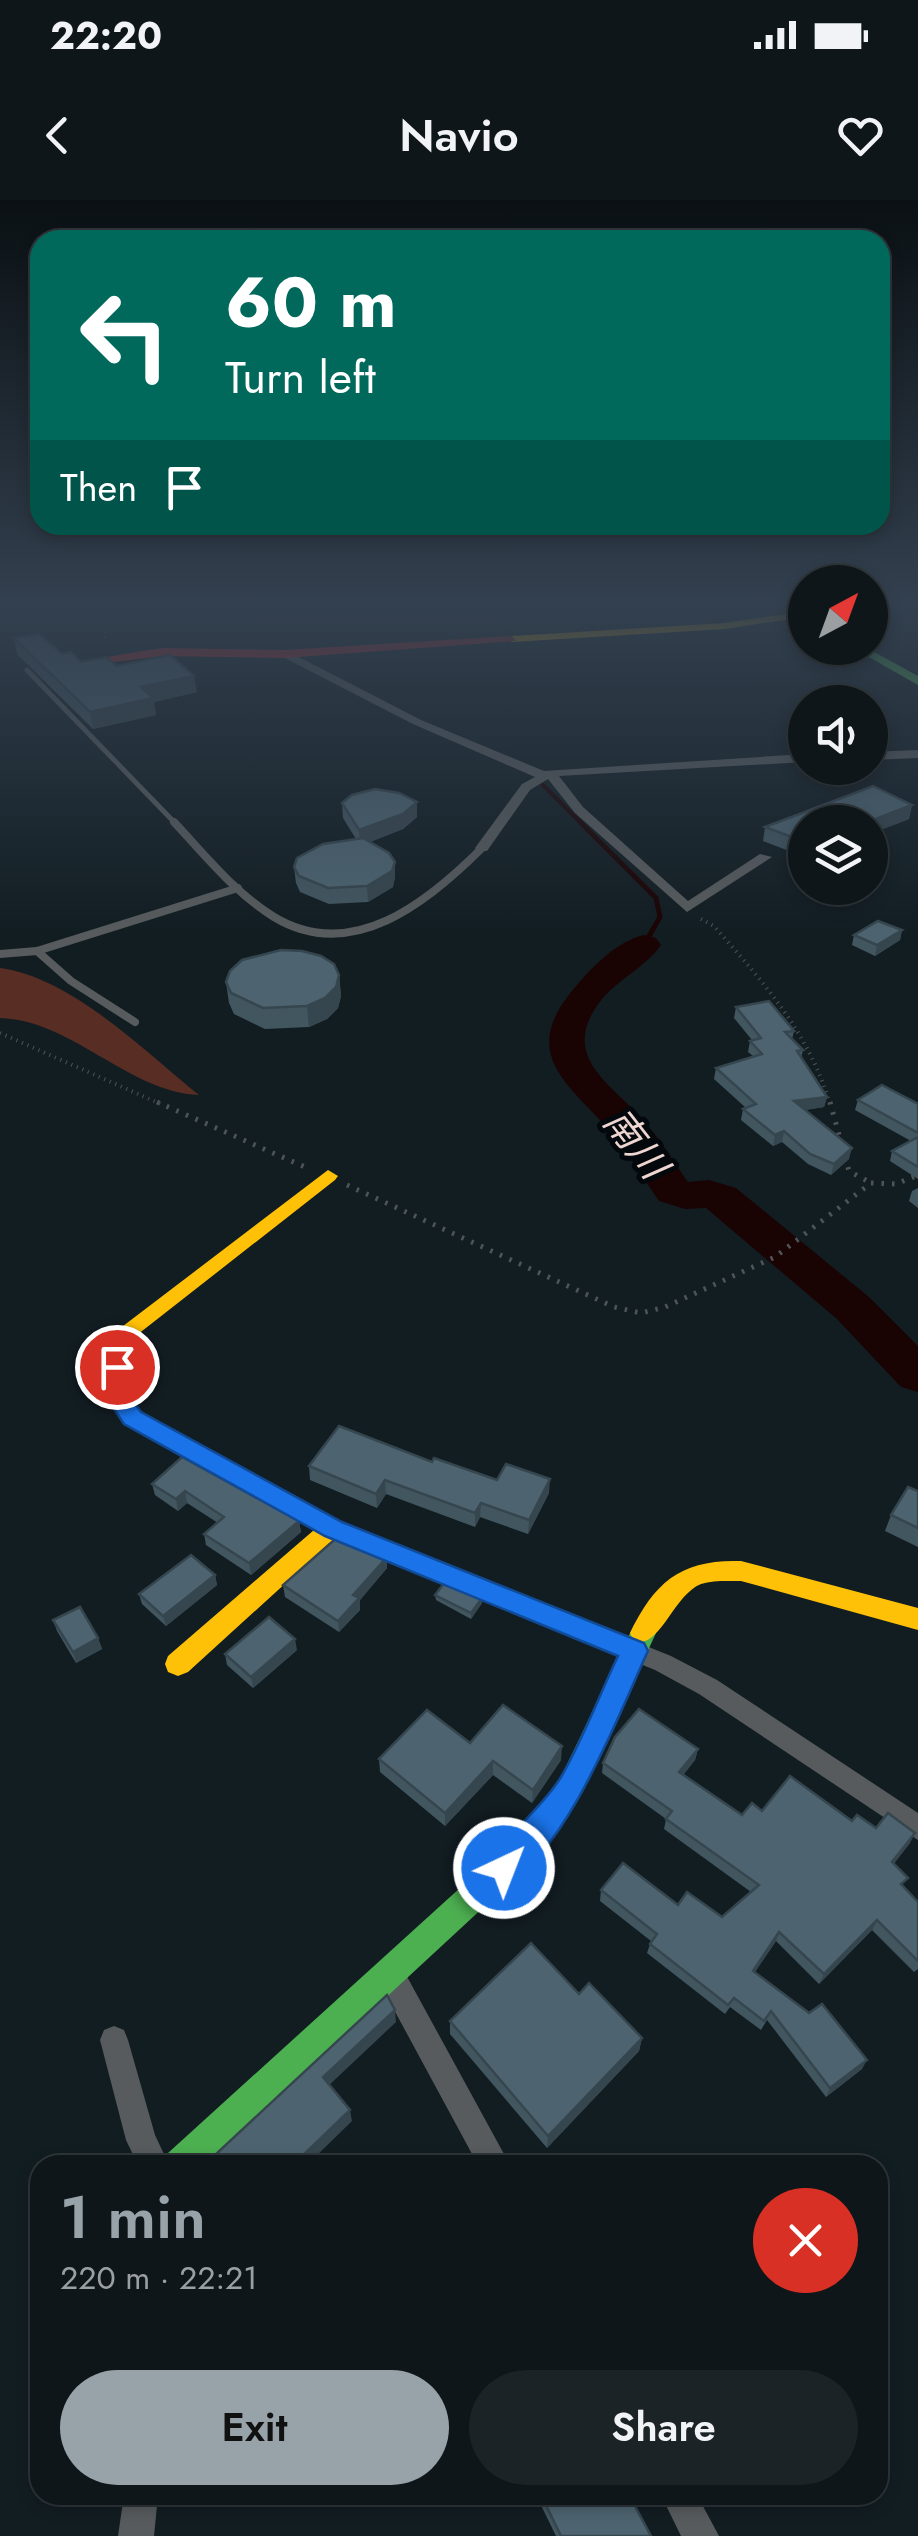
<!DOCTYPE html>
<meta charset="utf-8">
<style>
:root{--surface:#0e161a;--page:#1c2327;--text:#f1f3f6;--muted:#9b9fa2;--line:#2e3539;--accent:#97a2a9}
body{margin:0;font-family:Jost,"Noto Sans JP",sans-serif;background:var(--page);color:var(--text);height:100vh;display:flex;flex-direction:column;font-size:38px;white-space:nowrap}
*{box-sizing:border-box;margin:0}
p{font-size:32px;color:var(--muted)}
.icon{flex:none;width:55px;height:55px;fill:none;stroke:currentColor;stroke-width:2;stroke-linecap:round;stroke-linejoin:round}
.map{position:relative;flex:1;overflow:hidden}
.details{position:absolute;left:30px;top:1955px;width:858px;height:350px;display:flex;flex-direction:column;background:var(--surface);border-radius:30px;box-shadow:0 5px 15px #0003,0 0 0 2px var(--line)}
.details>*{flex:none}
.banner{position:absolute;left:30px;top:30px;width:860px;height:305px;border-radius:30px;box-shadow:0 5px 15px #0003,0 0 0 2px var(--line);background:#00695c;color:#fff;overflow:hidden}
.needle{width:65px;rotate:41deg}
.buttons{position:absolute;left:788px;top:365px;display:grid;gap:20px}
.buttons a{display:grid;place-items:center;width:100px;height:100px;border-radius:50%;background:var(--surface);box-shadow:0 5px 15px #0003,0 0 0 2px var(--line);font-size:50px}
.pin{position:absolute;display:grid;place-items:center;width:85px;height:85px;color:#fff;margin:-42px;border:5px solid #fff;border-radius:50%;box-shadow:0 2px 10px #0007}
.me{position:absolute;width:110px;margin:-55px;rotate:43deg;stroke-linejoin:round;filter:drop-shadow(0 0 8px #0008)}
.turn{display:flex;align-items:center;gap:35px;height:210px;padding:0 30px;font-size:45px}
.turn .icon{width:130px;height:130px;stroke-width:2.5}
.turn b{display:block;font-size:70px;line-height:85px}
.then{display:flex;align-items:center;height:95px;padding:0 30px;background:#0003;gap:20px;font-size:38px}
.round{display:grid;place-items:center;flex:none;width:105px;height:105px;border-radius:52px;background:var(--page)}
.overview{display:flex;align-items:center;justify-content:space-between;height:170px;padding:0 30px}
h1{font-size:60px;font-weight:600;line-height:75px;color:var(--accent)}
.button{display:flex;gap:20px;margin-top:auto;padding:20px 30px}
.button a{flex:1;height:115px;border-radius:60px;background:var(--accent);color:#111;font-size:40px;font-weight:600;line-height:115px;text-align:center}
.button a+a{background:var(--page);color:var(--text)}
.status{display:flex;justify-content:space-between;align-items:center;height:70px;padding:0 50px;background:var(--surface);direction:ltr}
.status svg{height:28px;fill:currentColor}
header{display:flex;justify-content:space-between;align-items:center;height:130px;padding:0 30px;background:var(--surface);font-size:45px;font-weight:600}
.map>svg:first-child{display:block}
</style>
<div class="status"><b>22:20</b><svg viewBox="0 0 49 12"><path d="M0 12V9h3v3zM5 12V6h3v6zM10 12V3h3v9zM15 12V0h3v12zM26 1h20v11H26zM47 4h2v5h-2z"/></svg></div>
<header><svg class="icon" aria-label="back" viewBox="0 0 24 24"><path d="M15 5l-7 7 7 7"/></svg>Navio<svg class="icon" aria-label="heart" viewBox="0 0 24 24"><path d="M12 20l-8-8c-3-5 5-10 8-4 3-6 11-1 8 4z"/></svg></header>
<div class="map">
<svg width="918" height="2336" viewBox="0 0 918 2336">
<rect width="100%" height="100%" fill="#121d22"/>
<!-- green -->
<path fill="#582d24" d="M0,768c71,9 144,83 199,127 -71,-3 -127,-75 -199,-77z"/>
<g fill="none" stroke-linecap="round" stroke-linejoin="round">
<!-- stream-far1 -->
<path stroke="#1a0303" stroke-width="4" d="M543,585l39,39"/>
<!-- stream -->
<path stroke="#1a0303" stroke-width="5" d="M580,622l76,76 4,19 -16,28"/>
<!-- river -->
<path fill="#1a0303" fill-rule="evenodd" d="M644,735l12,3 5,7c-16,23 -45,35 -62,58 -40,54 13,81 43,116 18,19 31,42 46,63l21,-2 27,8 133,109 49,49v46l-17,-5 -64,-68 -131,-111 -21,1 -26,-8c-16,-23 -30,-48 -48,-69 -45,-51 -94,-79 -34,-147 17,-20 41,-44 67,-50z"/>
<!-- path-far2 -->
<path stroke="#4e5458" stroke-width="2.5" stroke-dasharray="1 4" stroke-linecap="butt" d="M104,438l7,-32"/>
<!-- path-far1 -->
<g stroke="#4e5458" stroke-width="4" stroke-dasharray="1 5" stroke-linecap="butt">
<path d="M701,719l13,7c48,55 96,107 116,179"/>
<path d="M0,833l163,72"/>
</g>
<!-- path -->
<g stroke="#4e5458" stroke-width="5" stroke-dasharray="2.5 8" stroke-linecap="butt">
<path d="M157,902l148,65"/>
<path d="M830,902l11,40"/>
<path d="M845,957l4,14 22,12"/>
<path d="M347,985l267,122 27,6 24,-6 110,-50 96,-74 25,1 22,-9"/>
</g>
<!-- lane-far1 -->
<path stroke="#575b5d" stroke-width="5" d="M27,470l149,154"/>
<!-- lane -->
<g stroke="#575b5d" stroke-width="8">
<path d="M174,622c31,33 61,71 100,95 78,47 154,-15 208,-69"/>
<path d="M37,751l34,30 64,41"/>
<path d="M0,754l37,-3 201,-63"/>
</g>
<!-- street -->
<g fill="#575b5d" fill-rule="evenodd">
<path d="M281,452h8l132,68 123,51 261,-17v8l-246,14 24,31 105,94 72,-47 12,3 -85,55 -112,-99 -27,-34 -18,11 -43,61h-10l-2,-3 47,-64 13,-7 -122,-53 -132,-68z"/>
<path d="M918,550v8l-48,2v-8z"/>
<path d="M333,1320l338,136 46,24 201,133v27l-219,-146 -44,-24 -330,-135 -3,-6 3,-6z"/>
<path d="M389,1758l10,4 111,203h-32l-99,-183 -4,-10 4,-10z"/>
<path d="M114,1826l10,4 4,10 27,95 14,30h-31l-12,-25 -26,-100 4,-10z"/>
<path d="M124,2295h34l-4,41h-36z"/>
<path d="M661,2295h36l22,41h-38z"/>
</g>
<!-- fast -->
<g fill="#4caf50" fill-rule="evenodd">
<path d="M853,448h14l51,28v9z"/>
<path d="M643,1422l9,3 4,8 -74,160 -23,35 -44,50 -310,287h-42l5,-12 325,-295 46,-50 23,-33 72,-150z"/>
</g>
<!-- slow -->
<g fill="#ffc107" fill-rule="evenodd">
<path d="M794,413l4,5 -74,11 -212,13 -6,-3 6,-3 212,-13z"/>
<path d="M328,970l10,6 -3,4 -207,162 -1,52 14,18 201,110 3,7 -157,143 -10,4 -10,-4 -3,-8 3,-8 146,-126 -189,-106 -20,-29 1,-56z"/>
<path d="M741,1361l177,47v22l-177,-49c-13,0 -28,-1 -40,3 -28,11 -41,66 -67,57l-4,-8c25,-52 52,-74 111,-72z"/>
</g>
<!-- jam -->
<path fill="#c62828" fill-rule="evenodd" d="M512,436l4,5 -231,17 -124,-2 -79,10 -6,-4 85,-14 124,2z"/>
</g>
<!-- wall -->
<g fill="#425660">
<path d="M805,417v20l-15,-7 1,-9z"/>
<path d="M14,438l67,24 36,4 80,26 -43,10 2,13 -63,14 -76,-75z"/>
<path d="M873,586l39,19 -3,14 -39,15v-12h-65v35l-42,-16 2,-14z"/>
<path d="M417,602v15l-14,12 -33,13 25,35 -2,10 -25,15 -39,2 -29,-12 -4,-9 -2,-16 62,-28 -13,-21 -1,-15z"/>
<path d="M902,730l-2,10 -25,16 -23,-11 2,-10z"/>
<path d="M339,775l2,21 -3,12 -11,11 -18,8 -44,2 -31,-15 -5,-11 -3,-21z"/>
<path d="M736,807l58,24 -2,8 11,11 -2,8 26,39 -3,10 -19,3 44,49 -18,16 -23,-11 -26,-22 -9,4 -32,-26 2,-11 3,-1 -32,-29 2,-11 37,-12 -5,-4 2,-11 2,-1 -18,-22z"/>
<path d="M858,900l60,4v75l-28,-18 2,-10 19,-10 -56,-31z"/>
<path d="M918,988v20l-9,-7 3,-10z"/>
<path d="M432,1262l117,31 -21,41 -48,-17 -5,10 -89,-33 -9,14 -67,-28 -1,-14z"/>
<path d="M152,1284l147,37 2,11 -50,43 -45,-30 -2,-11 14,-11 -31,-20 -9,8 -23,-16z"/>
<path d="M918,1291v56l-33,-16 6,-16z"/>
<path d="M387,1357v11l-27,32v10l-21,22 -54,-35 -2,-12z"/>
<path d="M215,1375l2,10 -51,41 -24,-22 -3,-10z"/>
<path d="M435,1395l47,8 -11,16 -35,-19z"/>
<path d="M53,1420l45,18 4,11 -26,14 -19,-32z"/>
<path d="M297,1450l-44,38 -26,-23 -2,-11z"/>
<path d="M470,1543l91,17 -29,43 -39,-28 -48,51 -65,-54 -1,-13z"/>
<path d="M698,1549l-3,11 -12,15 59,40 20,-4 90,10 24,7 34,15 -17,21 10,23 15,15v67l-4,3 -42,-42 -53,54 -43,-43 -21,31 107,97 -36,28 -59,-77 -6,10 -31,-23 -5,7 -78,-61 4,-12 -51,-40 1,-11 77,15 44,12 29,-25 -87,-63 2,-10 -64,-46 1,-10z"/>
<path d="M579,1794l63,44 -3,13 -92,97 -97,-114v-13z"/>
<path d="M536,2295h93l22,41h-95z"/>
</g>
<!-- shaded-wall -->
<g fill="#36464e">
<path d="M194,476l3,16 -43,10 2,13 -63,14 -3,-17 51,-25z"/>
<path d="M417,602v15l-14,12 -43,17 -1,-16z"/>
<path d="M912,605l-3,14 -39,15v-12h-2z"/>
<path d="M395,662v15l-2,10 -25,15 -1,-16z"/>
<path d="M902,730l-2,10 -25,16 2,-11z"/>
<path d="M339,775l2,21 -3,12 -11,11 -18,8 -2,-21z"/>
<path d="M827,897l-3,10 -32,5 2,-11z"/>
<path d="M784,931l-2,11 -9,4 2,-11z"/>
<path d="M852,948l-3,11 -18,16 3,-11z"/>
<path d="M550,1279l-1,14 -21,41 1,-14z"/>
<path d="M385,1280l1,14 -9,14 -1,-14z"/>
<path d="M185,1291l2,12 -9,8 -2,-12z"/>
<path d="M481,1303l-1,14 -5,10v-14z"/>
<path d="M299,1321l2,11 -50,43 -2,-12z"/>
<path d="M387,1357v11l-27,32v10l-21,22 -1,-11 15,-26z"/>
<path d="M215,1375l2,10 -51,41 -3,-10z"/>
<path d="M482,1398v5l-11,16v-6z"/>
<path d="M98,1438l4,11 -26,14 -3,-11z"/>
<path d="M295,1439l2,11 -44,38 -2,-11z"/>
<path d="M562,1546l-1,14 -29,43 1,-13z"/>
<path d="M698,1549l-3,11 -18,23 2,-11z"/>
<path d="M493,1561v14l-48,51v-13z"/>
<path d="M915,1633l-5,10 -23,30 5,-11z"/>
<path d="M877,1720l-5,10 -53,54 5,-10z"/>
<path d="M779,1732l-3,9 -27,39 4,-9z"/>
<path d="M395,1810l1,12 -71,67 -2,-12z"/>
<path d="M642,1838l-3,13 -92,97 1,-12z"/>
<path d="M867,1860l-5,9 -36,28 4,-9z"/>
<path d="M350,1910l2,11 -45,44h-14z"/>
</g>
<!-- building -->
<g fill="#4d6470" stroke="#36464e" stroke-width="2.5">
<path d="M805,417v10l-14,-6z"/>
<path d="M39,434l23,20 9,-2 10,10 25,-5 11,9 53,-11 24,21 -53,11 12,11 -63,14 -76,-74z"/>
<path d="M873,586l39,19 -44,17h-63v20l-40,-15z"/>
<path d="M375,589l24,4 18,9 -14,12 -44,16 -17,-27 10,-8z"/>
<path d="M363,638l26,15 6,9 -3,9 -25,15 -39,2 -29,-12 -5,-9 3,-9 26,-14z"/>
<path d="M878,721l24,9 -25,15 -23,-10z"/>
<path d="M281,750l21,1 19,5 13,8 5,11 -3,12 -11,11 -18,8 -44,2 -32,-15 -5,-11 4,-11 12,-11z"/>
<path d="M769,801l25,30 -9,1 18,18 -6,1 30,46 -33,4 58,47 -18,16 -24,-10 -26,-23 -9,4 -32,-26 13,-5 -40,-36 46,-14 -12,-13 11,-3 -25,-31z"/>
<path d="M882,885l36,19v29l-60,-33z"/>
<path d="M918,937v30l-26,-16z"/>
<path d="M339,1226l93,36 2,-4 63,22 9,-16 44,15 -21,41 -48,-17 -6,10 -90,-33 -9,14 -67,-28z"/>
<path d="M182,1257l117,64 -50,42 -45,-29 20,-17 -39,-26 -9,8 -24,-15z"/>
<path d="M908,1287l10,4v37l-27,-13z"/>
<path d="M341,1334l46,23 -34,38 6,3 -21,23 -55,-36z"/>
<path d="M191,1355l24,20 -52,41 -24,-22z"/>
<path d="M445,1382l37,16 -11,15 -36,-18z"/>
<path d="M80,1407l18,31 -25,14 -20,-32z"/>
<path d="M269,1417l26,22 -44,38 -26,-23z"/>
<path d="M503,1505l59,41 -29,44 -40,-29 -48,52 -66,-54 48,-49 43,33z"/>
<path d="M639,1509l59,40 -19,23 63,43 10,-12 10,8 28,-35 62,45 5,-6 19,13 12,-15 27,20 -23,29 16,16 -7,6 17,18v59l-41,-41 -53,54 -45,-42 -26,39 56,42 13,-9 45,56 -37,28 -59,-77 -7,10 -30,-23 -6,7 -78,-61 7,-10 -56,-44 22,-27 55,42 9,-13 35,25 37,-32 -93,-66 6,-8 -69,-48 12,-26z"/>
<path d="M531,1743l48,51 10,-11 53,55 -94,98 -98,-115z"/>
<path d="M387,1795l8,15 -72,67 27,33 -57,55h-68l-9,-11z"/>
<path d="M541,2295h88l22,41h-90z"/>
</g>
<!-- sky -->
<linearGradient id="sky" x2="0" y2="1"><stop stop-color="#0a1013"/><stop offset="0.55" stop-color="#33404f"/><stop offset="1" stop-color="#33404f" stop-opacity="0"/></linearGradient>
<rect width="918" height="734" fill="url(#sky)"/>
<!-- route -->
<path fill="#1a73e8" stroke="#114b97" stroke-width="2.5" d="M117,1159l11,8v27l13,18 201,110 302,121 4,8c-27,58 -84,208 -144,232l-10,-4 -5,-11c14,-32 53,-59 72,-91 22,-38 38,-81 57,-121l-293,-120 -201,-112 -19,-29 1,-28z"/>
<g text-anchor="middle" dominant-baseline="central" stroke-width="10" stroke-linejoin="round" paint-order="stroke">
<!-- water labels -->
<g font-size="38" font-style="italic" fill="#efd6d1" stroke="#03080c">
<text transform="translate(636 943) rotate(52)">南川</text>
</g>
</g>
</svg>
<div class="buttons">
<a><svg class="needle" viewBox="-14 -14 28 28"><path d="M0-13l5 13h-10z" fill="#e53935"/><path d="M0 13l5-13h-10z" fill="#9b9fa2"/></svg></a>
<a><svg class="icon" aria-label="sound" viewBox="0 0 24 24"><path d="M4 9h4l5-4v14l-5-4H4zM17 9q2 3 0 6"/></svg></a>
<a><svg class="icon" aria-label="layers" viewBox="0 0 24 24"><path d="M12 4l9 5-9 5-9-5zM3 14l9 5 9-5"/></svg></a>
</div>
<div class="pin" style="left:117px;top:1167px;background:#d93025"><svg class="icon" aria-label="arrive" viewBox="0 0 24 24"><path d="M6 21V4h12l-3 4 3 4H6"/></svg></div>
<svg class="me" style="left:504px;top:1668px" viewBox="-20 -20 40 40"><circle r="17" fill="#1a73e8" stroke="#fff" stroke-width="3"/><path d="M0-11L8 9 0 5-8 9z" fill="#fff"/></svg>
<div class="banner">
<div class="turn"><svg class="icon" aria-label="left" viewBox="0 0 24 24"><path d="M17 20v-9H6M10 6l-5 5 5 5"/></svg><div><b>60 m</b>Turn left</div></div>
<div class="then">Then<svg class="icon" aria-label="arrive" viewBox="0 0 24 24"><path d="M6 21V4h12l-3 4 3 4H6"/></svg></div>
</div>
<section class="details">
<div class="overview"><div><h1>1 min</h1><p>220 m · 22:21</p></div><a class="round" style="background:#d93025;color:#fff"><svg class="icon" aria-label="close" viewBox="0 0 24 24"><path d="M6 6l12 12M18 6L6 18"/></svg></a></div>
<div class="button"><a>Exit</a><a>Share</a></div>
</section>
</div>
